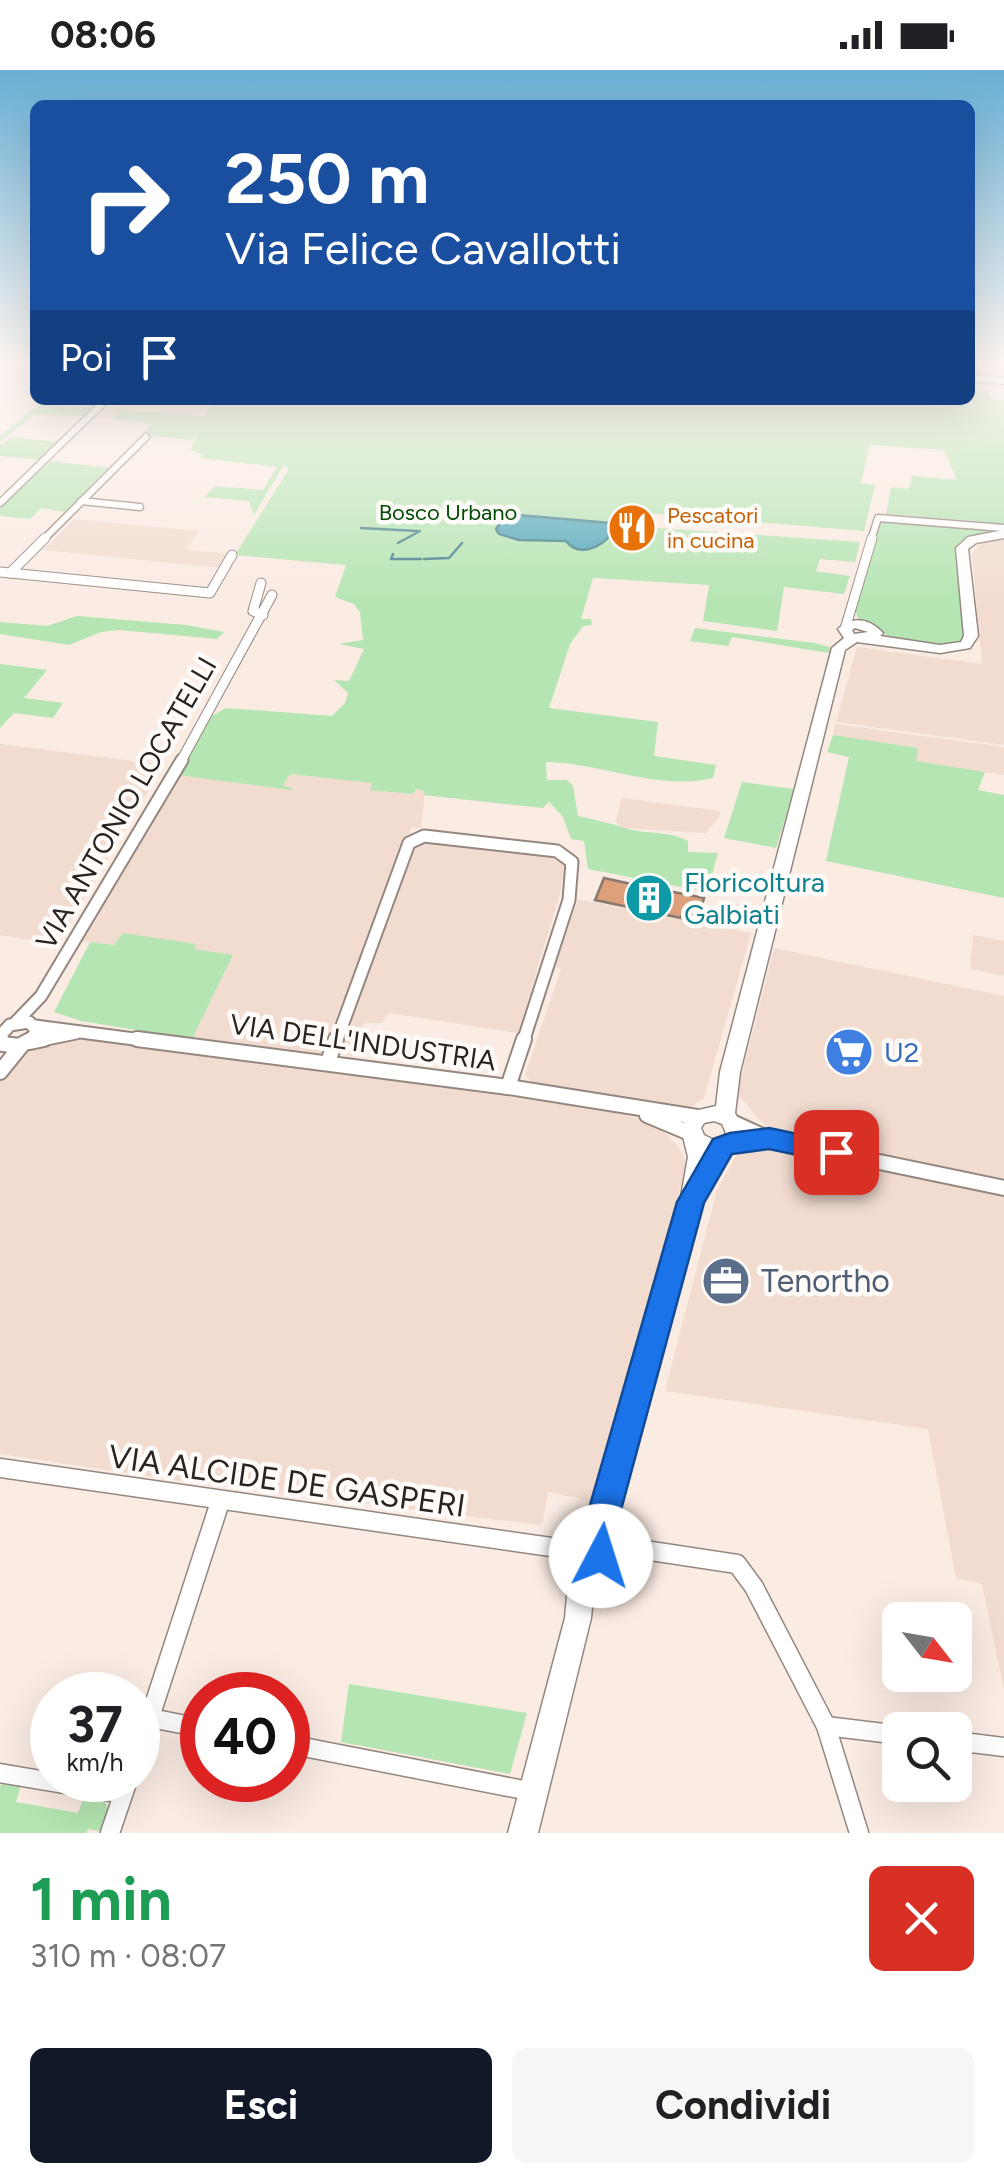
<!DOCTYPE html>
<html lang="it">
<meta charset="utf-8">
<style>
:root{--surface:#fff;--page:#f6f6f6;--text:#202124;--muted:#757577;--accent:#111827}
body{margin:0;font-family:Figtree,sans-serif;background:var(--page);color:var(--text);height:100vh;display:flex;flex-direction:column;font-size:38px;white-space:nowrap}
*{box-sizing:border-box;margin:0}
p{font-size:32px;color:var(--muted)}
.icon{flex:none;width:55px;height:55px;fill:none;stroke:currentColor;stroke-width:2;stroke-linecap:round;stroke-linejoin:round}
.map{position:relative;height:1763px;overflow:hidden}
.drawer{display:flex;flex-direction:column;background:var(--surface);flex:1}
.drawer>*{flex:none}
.banner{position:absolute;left:30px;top:30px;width:945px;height:305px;border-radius:15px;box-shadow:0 10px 40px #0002;background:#1a4fa0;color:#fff;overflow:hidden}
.needle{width:65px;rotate:121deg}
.controls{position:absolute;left:882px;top:1532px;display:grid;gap:20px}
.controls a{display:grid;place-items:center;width:90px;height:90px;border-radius:15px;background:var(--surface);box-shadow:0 10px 40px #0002;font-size:50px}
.speed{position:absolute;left:30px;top:1602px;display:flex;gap:20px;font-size:50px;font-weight:700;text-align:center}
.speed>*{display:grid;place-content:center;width:130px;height:130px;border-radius:50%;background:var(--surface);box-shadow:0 10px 40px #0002;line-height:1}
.speed small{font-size:25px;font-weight:400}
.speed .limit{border:15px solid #d22;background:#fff;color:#111}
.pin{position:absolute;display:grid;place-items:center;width:85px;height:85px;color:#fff;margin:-42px;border-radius:20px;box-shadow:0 5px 15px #0006}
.me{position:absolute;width:110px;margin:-55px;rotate:5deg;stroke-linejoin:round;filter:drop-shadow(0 0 8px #0008)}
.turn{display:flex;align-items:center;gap:35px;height:210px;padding:0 30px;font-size:45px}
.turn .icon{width:130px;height:130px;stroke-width:2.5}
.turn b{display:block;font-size:70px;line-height:85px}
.then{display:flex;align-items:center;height:95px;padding:0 30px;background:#0003;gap:20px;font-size:38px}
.round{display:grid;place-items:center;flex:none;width:105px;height:105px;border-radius:15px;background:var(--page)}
.headline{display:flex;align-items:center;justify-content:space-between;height:170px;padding:0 30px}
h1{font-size:60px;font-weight:700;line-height:75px;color:#1e9e55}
.button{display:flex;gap:20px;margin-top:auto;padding:20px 30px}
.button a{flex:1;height:115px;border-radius:15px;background:var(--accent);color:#fff;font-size:40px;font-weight:700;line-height:115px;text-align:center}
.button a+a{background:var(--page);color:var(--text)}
.status{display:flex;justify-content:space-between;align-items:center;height:70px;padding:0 50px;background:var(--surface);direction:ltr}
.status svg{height:28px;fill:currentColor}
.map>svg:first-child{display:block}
</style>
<div class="status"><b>08:06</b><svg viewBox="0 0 49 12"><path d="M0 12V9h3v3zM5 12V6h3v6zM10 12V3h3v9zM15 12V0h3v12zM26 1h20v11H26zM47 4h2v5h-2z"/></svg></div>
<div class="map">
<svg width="1004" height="1763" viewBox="0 0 1004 1763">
<rect width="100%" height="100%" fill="#faebe3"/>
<!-- built -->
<g fill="#f2dcd0">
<path d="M136,330h78l-11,16 -82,-6 -9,9 -17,-1 11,-12 23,2z"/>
<path d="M74,449l125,12 -13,19 45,4 -9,14 -179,-18z"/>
<path d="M1004,468v207l-168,-23 21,-75 125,17 -10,-110 8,-10z"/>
<path d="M835,654l169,23v28l-89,-14 3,-13 -85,-13z"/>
<path d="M0,674l164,21 -108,179 -56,-9z"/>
<path d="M290,704l83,9 -2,7 42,4 3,-5 9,2 -4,37 -9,-1 -90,226 -7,2 -123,-16 41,-83 -153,-15 97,-166 113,15 -7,-4z"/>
<path d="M621,728l99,13 -1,6 -13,16 -83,-5 -7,-6z"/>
<path d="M422,770l131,16 11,8 -3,26 -43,143 -129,-20 -7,10h-18l-12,34 -11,-8 73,-206z"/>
<path d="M578,829l173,34 -47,165 -13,9 -156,-21 -10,-11 36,-106 -6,-2z"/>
<path d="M973,865l31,6v35l-34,-7z"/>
<path d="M774,878l230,48v183l-236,-49 -31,-37z"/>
<path d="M87,966l527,76 30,8 22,14 13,13 7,16 -18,76 -78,262 -42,-9 -6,33 -348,-42 -194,-29v-371l12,-25 10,-8z"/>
<path d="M771,1076l233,48v495l-22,-105 -26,-6 -28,-149 -263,-38 52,-201 20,-36z"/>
</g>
<!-- green -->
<g fill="#b4e5b2">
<path d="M970,319l19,2 2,8 13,1v127l-35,11 -13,12 8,84 -4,7c-19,8 -54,5 -72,-5 -10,-6 -16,-12 -28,-15l-7,-13 28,-87 96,6 -1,-6 -90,-7 5,-27 18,2 3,-13 45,4 -13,-30 -74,-5 -9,38 14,2 -11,46 -218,-18 -1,14 215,15 -5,20 -35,-3 -4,12 34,5 -6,18 -60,-7 -7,44 -74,-10 6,-36 -116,-7 -12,41h10l1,6 -9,1 -13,18 -21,64 109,14 -4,34 62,9 -3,13c-56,13 -111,-15 -167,-16l1,18h20l6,6 5,30c17,4 32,7 47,12 21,7 42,2 63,13v11l30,1 -11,39 -119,-23 -4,-28 -13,-2 -8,-22 -14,-15 -6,6 -120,-13 1,-4 -8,-2 -3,5 -43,-4 2,-7 -82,-9 -7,12 10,2 -2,2 -114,-15 35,-59 14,-8 106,8 13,-13 3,-10 -14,-13 15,1 15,-32 -25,-5 24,-4 -3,-28 -6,-8 -19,-7 11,-32 -111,-10 54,-86 -6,-3 -29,49 -5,-14 -45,-4 11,-11 48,4 14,-23 -77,-9 2,-3 -11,-5 8,-23 -7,13 -50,-5 11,-11 -41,-5 9,-9 83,6 12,-16h754z"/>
<path d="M38,330h64l-17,16 -50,-2 -35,28v-6l39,-32z"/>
<path d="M11,367l47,5 -18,18 -40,-4v-10z"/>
<path d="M51,391l58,7 -44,44 -24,-4 -11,11 -30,-3v-9z"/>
<path d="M77,546l109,9 38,7 -7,7 -98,-9 -18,2 -32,13 -69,-11v-12l47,4z"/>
<path d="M695,558l120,15 14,4 5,7 -102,-17 -4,9 -38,-5z"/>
<path d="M0,594l47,6 -23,28 39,5 -10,15 -39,-5 -14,15z"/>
<path d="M833,665l85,13 -2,13 69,11 -7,18 26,5v103l-178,-37 23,-104 -22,-5z"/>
<path d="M742,712l52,7 -18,59 -52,-10z"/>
<path d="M123,863l73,11 -2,5 39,6 -41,84 -111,-18 -27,-9 36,-70 24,3z"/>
<path d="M349,1614l178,29 -17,61 -169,-32z"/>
<path d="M5,1711l16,4 -5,17 62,11 6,-17 21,5 3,9 -8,21 -12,-2 -2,4h-86v-47z"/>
</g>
<!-- water -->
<path fill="#4ca7ba" stroke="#42808c" stroke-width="2.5" d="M518,445l92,8 2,10c-12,16 -34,24 -46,8l-47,-1 -20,-6 -3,-5 7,-10z"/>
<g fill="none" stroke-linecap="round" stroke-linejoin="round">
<!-- stream -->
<g stroke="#42808c" stroke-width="2.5">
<path d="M361,458l56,3"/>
<path d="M398,473l22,-12"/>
<path d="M393,484l-2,5h30"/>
<path d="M424,489l25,-1 13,-15"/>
</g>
</g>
<!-- building -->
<path fill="#dea07a" stroke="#867971" stroke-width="2.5" d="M604,808l27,6 -4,10 18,3 3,-10 56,11 -5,18 -17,-4 -1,6 -86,-18z"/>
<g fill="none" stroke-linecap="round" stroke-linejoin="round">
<!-- street-far4 casing -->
<g stroke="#948780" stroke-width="9">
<g id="street-far4">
<path d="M973,293v15"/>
<path d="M970,308l34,3"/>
<path d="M81,431l59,6"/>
<path d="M0,433l106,-103"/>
<path d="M43,470l103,-103"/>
<path d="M871,470l7,-22 126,10"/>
</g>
</g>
<!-- street-far3 casing -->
<g stroke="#948780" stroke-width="11">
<g id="street-far3">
<path d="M0,502l210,21 22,-38"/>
<path d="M10,503l35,-35"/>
<path d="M261,513l-8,28 10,4"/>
<path d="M845,559l27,-91"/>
<path d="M180,693l92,-168"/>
</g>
</g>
<!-- street-far2 casing -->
<g stroke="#948780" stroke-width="15">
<g id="street-far2">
<path d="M16,952l25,-26 141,-236"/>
<path d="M35,956l122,16"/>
<path d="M0,966l10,-11 19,-3 8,9 -8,11"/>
<path d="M0,967l2,5"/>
<path d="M32,972l44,-9"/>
<path d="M336,972l73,-199 15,-7 133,15 15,11 -3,38 -46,142"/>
</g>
</g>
<!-- street-far1 casing -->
<g stroke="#948780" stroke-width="18">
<g id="street-far1">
<path d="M1,969l2,5 16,2 13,-7"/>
<path d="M137,969l371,48 189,30"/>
<path d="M30,972l14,-3"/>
<path d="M328,992l8,-23"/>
<path d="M0,1002l21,-26"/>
<path d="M508,1017l16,-48"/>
<path d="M647,1045l45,19"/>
<path d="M732,1052l37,17 235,49"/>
</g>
</g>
<!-- street casing -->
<g stroke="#948780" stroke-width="21">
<g id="street">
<path d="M0,1398l565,81"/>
<path d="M603,1481l15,-5 119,18 17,23 72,139 33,107"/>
<path d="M150,1648l52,10"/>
<path d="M826,1656l74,9"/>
<path d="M955,1671l49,6"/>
<path d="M288,1674l246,48"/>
<path d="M138,1684l82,-252"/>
<path d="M0,1703l123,21"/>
<path d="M110,1763l18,-53"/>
</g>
</g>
<!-- secondary casing -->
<g stroke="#948780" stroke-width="3">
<path id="secondary" d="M1004,460v8l-28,5 -8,6 10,87 -8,12 -30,5 -83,-11 -12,8 -105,422 -5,41 11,20 -9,16 -24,7 -5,-2 -8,48 -89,329c8,18 3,36 -16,44l-4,43 -53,215h-30l57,-215 4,-44c-31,-18 -14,-63 21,-59l90,-313 8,-45 -7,-29 9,-16 26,-6 4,-34 112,-424 12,-10 -6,-9c15,-14 32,-10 45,4l-3,3 60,9 21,-3 3,-6 -8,-88 12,-11zM855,558l13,4 -14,2 -2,-4zM714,1051l8,3 4,9 -3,4 -9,3 -10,-5 -3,-7 3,-5zM581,1469l9,4 -3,9 -9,-4z"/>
</g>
<!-- street-far4 -->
<use href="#street-far4" stroke="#fff" stroke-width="6"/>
<!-- street-far3 -->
<use href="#street-far3" stroke="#fff" stroke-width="9"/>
<!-- street-far2 -->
<use href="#street-far2" stroke="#fff" stroke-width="11"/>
<!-- street-far1 -->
<use href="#street-far1" stroke="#fff" stroke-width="14"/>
<!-- street -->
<use href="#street" stroke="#fff" stroke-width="18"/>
<!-- secondary -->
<use href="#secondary" fill="#fff" fill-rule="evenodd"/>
</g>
<!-- sky -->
<linearGradient id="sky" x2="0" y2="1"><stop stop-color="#69afd6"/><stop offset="0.54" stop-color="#fdf6f2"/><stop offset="1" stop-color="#fdf6f2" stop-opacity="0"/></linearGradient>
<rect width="1004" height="539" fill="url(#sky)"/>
<!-- route -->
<path fill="#1a73e8" stroke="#114b97" stroke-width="2.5" d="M769,1058l67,14 9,3 4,7 -4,8 -9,3 -67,-14 -37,5 -28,49 -89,329c6,14 4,22 -2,36l-12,5 -12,-5 -7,-35 95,-331 36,-63 17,-6z"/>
<!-- icons -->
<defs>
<g id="restaurant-disc" transform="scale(2.5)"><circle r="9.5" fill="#e8710a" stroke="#fefbf9"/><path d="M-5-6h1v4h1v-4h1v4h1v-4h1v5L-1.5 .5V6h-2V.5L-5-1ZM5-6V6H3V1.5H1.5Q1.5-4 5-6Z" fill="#fff"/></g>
<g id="building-disc" transform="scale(2.5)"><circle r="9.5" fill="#0f9aa8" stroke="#fefbf9"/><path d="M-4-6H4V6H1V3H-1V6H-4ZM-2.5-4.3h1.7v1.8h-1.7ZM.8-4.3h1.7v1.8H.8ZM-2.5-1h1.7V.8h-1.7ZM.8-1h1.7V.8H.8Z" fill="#fff"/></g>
<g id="supermarket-disc" transform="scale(2.5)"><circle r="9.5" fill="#3f7fe0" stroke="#fefbf9"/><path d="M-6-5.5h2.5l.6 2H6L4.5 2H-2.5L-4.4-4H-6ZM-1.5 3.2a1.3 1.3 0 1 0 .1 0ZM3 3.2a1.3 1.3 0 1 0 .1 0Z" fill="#fff"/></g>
<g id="office-disc" transform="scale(2.5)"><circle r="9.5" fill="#5c6f8a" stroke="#fefbf9"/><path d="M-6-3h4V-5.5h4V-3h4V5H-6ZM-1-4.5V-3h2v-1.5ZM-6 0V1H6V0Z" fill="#fff"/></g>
</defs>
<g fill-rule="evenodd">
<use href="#restaurant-disc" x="632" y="458"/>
<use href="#building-disc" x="649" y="828"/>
<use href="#supermarket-disc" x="849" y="982"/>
<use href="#office-disc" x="726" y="1211"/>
</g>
<g text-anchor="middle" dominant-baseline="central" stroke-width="9" stroke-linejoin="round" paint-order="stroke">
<!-- far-park labels -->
<g font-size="22" fill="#004b04" stroke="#fefbf9">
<text x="448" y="442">Bosco Urbano</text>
</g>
<!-- far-food labels -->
<g font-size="22" fill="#c56008" stroke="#fefbf9" text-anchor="start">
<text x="667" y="445">Pescatori<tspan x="667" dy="25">in cucina</tspan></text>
</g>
<!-- street labels -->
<g font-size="28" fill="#2a2421" stroke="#fefbf9">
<text transform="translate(126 733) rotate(-60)">VIA ANTONIO LOCATELLI</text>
<text transform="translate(363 972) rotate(8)">VIA DELL'INDUSTRIA</text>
</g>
<!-- culture labels -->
<g font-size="28" fill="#0d838f" stroke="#fefbf9" text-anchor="start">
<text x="684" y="812">Floricoltura<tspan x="684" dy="32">Galbiati</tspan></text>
</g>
<!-- shop labels -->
<g font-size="28" fill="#366cbe" stroke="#fefbf9" text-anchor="start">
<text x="884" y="982">U2</text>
</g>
<!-- near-service labels -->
<g font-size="32" fill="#4e5e75" stroke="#fefbf9" text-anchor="start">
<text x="761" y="1211">Tenortho</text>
</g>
<!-- near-street labels -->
<g font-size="32" fill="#2a2421" stroke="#fefbf9">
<text transform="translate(287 1411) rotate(8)">VIA ALCIDE DE GASPERI</text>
</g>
</g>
</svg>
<div class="controls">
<a><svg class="needle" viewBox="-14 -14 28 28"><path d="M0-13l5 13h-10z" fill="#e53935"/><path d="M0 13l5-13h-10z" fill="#757577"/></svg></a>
<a><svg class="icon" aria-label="search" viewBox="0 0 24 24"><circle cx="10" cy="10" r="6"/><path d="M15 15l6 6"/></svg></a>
</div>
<div class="speed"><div>37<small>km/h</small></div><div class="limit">40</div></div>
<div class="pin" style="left:836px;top:1082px;background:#d93025"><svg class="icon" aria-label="arrive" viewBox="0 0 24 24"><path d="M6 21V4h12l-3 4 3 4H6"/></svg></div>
<svg class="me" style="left:601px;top:1486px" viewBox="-20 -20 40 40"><circle r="19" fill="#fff"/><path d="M0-13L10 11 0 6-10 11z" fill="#1a73e8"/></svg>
<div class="banner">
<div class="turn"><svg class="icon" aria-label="right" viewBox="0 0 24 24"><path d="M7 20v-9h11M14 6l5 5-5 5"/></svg><div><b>250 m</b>Via Felice Cavallotti</div></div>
<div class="then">Poi<svg class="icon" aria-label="arrive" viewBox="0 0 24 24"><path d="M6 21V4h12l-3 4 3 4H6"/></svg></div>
</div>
</div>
<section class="drawer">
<div class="headline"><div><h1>1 min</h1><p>310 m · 08:07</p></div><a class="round" style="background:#d93025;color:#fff"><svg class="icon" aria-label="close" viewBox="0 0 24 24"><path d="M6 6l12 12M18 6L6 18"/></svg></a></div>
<div class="button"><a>Esci</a><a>Condividi</a></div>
</section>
